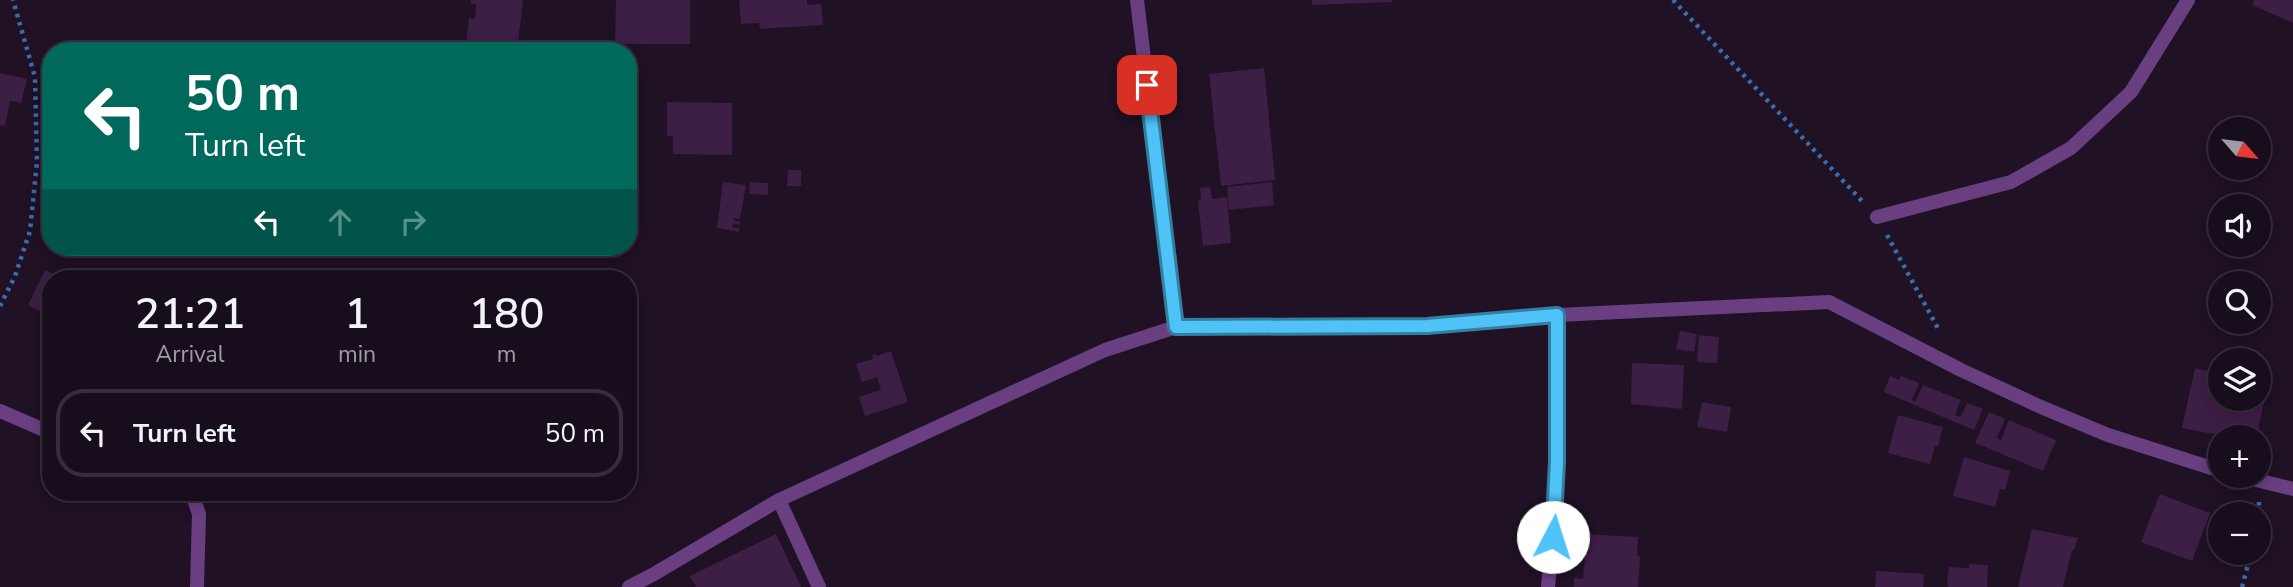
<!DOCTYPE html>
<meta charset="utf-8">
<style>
:root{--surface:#180d1c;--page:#251b29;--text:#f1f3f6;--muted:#9f9ca3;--line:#362d3b}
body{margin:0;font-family:"Nunito Sans",sans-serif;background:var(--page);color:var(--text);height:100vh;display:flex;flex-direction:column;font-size:26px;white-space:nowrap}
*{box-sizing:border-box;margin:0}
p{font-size:23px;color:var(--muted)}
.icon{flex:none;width:38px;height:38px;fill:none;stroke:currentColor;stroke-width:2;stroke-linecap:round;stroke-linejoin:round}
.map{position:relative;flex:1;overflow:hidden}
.details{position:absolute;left:42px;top:270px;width:595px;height:231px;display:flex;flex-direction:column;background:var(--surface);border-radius:28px;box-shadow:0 4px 18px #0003,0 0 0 2px var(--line)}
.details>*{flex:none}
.banner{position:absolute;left:42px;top:42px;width:595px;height:214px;border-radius:28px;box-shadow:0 4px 18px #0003,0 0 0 2px var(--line);background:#00695c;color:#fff;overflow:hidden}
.needle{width:46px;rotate:118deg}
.tools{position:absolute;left:2208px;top:117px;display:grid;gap:14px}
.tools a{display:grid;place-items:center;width:63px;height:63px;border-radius:50%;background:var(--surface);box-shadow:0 4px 18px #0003,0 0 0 2px var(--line);font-size:35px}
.pin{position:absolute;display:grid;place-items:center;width:60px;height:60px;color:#fff;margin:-30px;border-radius:14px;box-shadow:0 4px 10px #0006}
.me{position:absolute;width:77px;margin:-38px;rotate:5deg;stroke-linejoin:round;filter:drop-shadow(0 0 5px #0008)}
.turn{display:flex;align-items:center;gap:24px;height:147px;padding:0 28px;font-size:32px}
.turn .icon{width:91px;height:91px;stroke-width:2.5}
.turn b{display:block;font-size:49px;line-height:60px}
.lanes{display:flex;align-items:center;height:66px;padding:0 28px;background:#0003;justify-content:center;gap:35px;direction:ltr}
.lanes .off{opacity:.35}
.eta{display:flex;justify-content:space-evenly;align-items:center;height:119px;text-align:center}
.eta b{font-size:42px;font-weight:600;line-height:49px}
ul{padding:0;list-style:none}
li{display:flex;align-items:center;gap:21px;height:88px;margin:0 14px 10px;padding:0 14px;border:4px solid var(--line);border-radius:28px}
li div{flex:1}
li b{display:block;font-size:26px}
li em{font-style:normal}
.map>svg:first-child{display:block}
</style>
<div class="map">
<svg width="2293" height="587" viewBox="0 0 2293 587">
<rect width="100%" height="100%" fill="#201125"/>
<!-- building -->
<g fill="#3d1e45">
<path d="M471,0h52l-6,51h-52l4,-33 6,1 1,-15 -6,-1z"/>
<path d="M616,0h74v44h-75z"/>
<path d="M739,0h68v5l14,-1 2,21 -63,4 -1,-6 -18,1z"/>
<path d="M1312,0h80v2l-80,3z"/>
<path d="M2254,0h39v23l-41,-18z"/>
<path d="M1264,68l11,112 -54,6 -12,-112z"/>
<path d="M0,73l27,6 -6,24 -11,-2 -5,25 -5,-1z"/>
<path d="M667,102l65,1v52l-59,-1v-18h-6z"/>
<path d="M788,170h13v16h-14z"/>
<path d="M723,182l23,3 -6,34 -6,-1v3h6v4l-7,-1 -1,3 7,1v4l-22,-4z"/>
<path d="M750,182l18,1v12l-19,-1z"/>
<path d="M1272,182l2,23 -45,5 -2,-23z"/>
<path d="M1210,187l2,12 15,-2 4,46 -28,3 -5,-46h3l-1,-12z"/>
<path d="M45,270l17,8h-11v25l-5,11 -18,-9z"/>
<path d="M346,270l32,7v1h-34z"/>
<path d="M1680,331l17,3 -3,18 -18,-3z"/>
<path d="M1699,335l20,2 -2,26 -20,-1z"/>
<path d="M891,351l17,51 -43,14 -6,-19 22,-7 -4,-13 -15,5 -6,-18 17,-5 -1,-4 4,-1 1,2z"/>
<path d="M1632,363l52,2 -2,44 -51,-5z"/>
<path d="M2195,368l26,6v25h38v-17l9,2 -11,50 -32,-6 -1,8 -42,-8z"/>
<path d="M1890,376l9,4 2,-4 18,7 -7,17 3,2 8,-17 38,15 -6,15 6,2 6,-14 16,6 -9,21 -90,-38z"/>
<path d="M1702,402l29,5 -4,25 -30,-5z"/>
<path d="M1989,412l16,7 -8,19 4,2 8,-20 47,20 -13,31 -68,-28z"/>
<path d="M1898,415l45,12 -5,19h-3l-5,18 -42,-11z"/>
<path d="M1964,457l46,14 -5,19 -5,-1 -5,18 -42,-11z"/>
<path d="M2160,494l50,19 -18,48 -51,-19z"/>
<path d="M2032,529l46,9 -4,12h-2l-9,37h-45z"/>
<path d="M776,534l25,53h-105l-6,-11z"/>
<path d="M1581,534l57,3 -1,19 3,1 -2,30h-64v-9l9,1 2,-23 -6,-1z"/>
<path d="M1969,564l19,1 -1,22h-39l-1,-10 1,-1 1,-9 20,1z"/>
<path d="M1876,571l48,3 -1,13h-48z"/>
</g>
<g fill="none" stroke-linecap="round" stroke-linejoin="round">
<!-- path -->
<g stroke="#376eb0" stroke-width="4.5" stroke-dasharray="3.5 5" stroke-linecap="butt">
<path d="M1673,0l189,201"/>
<path d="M1887,235l53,97"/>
<path d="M0,306l15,-30 15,-45 7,-69 -2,-85 -22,-77"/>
<path d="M2259,502v12"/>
<path d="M2259,517v8"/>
<path d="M2242,587l9,-34"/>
</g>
<!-- street -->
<g stroke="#693f81" stroke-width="14">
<path d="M1137,0l39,327"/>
<path d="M1877,217l134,-35 60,-34 60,-56 57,-92"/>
<path d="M0,411l51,22"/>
<path d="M2240,476l53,13"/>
<path d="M187,492l5,2 7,20 -2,73"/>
<path d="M779,500l40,87"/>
<path d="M629,587l25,-13 125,-74 326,-150 71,-23 251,-1 130,-11 272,-13 132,68 80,37 67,28 113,36"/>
<path d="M1548,587l9,-101v-171"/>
</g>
</g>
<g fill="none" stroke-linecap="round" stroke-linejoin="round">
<!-- route casing -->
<g stroke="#337fa1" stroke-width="18">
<path id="route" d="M1147,85l29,242 251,-1 130,-11v147l-4,75"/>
</g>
<!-- route -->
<use href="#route" stroke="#4fc3f7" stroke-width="12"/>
</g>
</svg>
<div class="tools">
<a><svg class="needle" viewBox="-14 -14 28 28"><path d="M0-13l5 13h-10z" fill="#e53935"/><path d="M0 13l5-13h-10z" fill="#9f9ca3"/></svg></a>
<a><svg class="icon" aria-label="sound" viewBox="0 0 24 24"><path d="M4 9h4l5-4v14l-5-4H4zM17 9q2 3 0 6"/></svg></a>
<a><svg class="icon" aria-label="search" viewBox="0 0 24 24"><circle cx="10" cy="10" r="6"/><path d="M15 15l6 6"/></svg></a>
<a><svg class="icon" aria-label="layers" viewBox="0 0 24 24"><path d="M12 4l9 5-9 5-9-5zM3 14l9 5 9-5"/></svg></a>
<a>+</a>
<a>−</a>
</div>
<div class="pin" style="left:1147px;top:85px;background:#d93025"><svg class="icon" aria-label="arrive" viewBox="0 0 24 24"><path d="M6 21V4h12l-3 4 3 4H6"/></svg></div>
<svg class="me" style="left:1553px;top:537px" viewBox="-20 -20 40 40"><circle r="19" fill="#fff"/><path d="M0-13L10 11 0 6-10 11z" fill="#4fc3f7"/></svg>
<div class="banner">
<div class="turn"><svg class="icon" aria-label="left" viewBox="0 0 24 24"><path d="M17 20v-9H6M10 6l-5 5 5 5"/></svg><div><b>50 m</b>Turn left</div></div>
<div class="lanes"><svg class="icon" aria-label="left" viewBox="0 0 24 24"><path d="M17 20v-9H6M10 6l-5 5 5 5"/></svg><svg class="icon off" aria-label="ahead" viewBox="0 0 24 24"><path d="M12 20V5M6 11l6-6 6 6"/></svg><svg class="icon off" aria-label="right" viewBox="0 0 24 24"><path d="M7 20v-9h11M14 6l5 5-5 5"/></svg></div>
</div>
<section class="details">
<div class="eta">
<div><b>21:21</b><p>Arrival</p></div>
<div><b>1</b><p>min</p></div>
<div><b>180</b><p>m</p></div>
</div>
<ul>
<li><svg class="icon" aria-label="left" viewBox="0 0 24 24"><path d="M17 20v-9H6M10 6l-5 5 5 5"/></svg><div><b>Turn left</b></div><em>50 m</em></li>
</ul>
</section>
</div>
